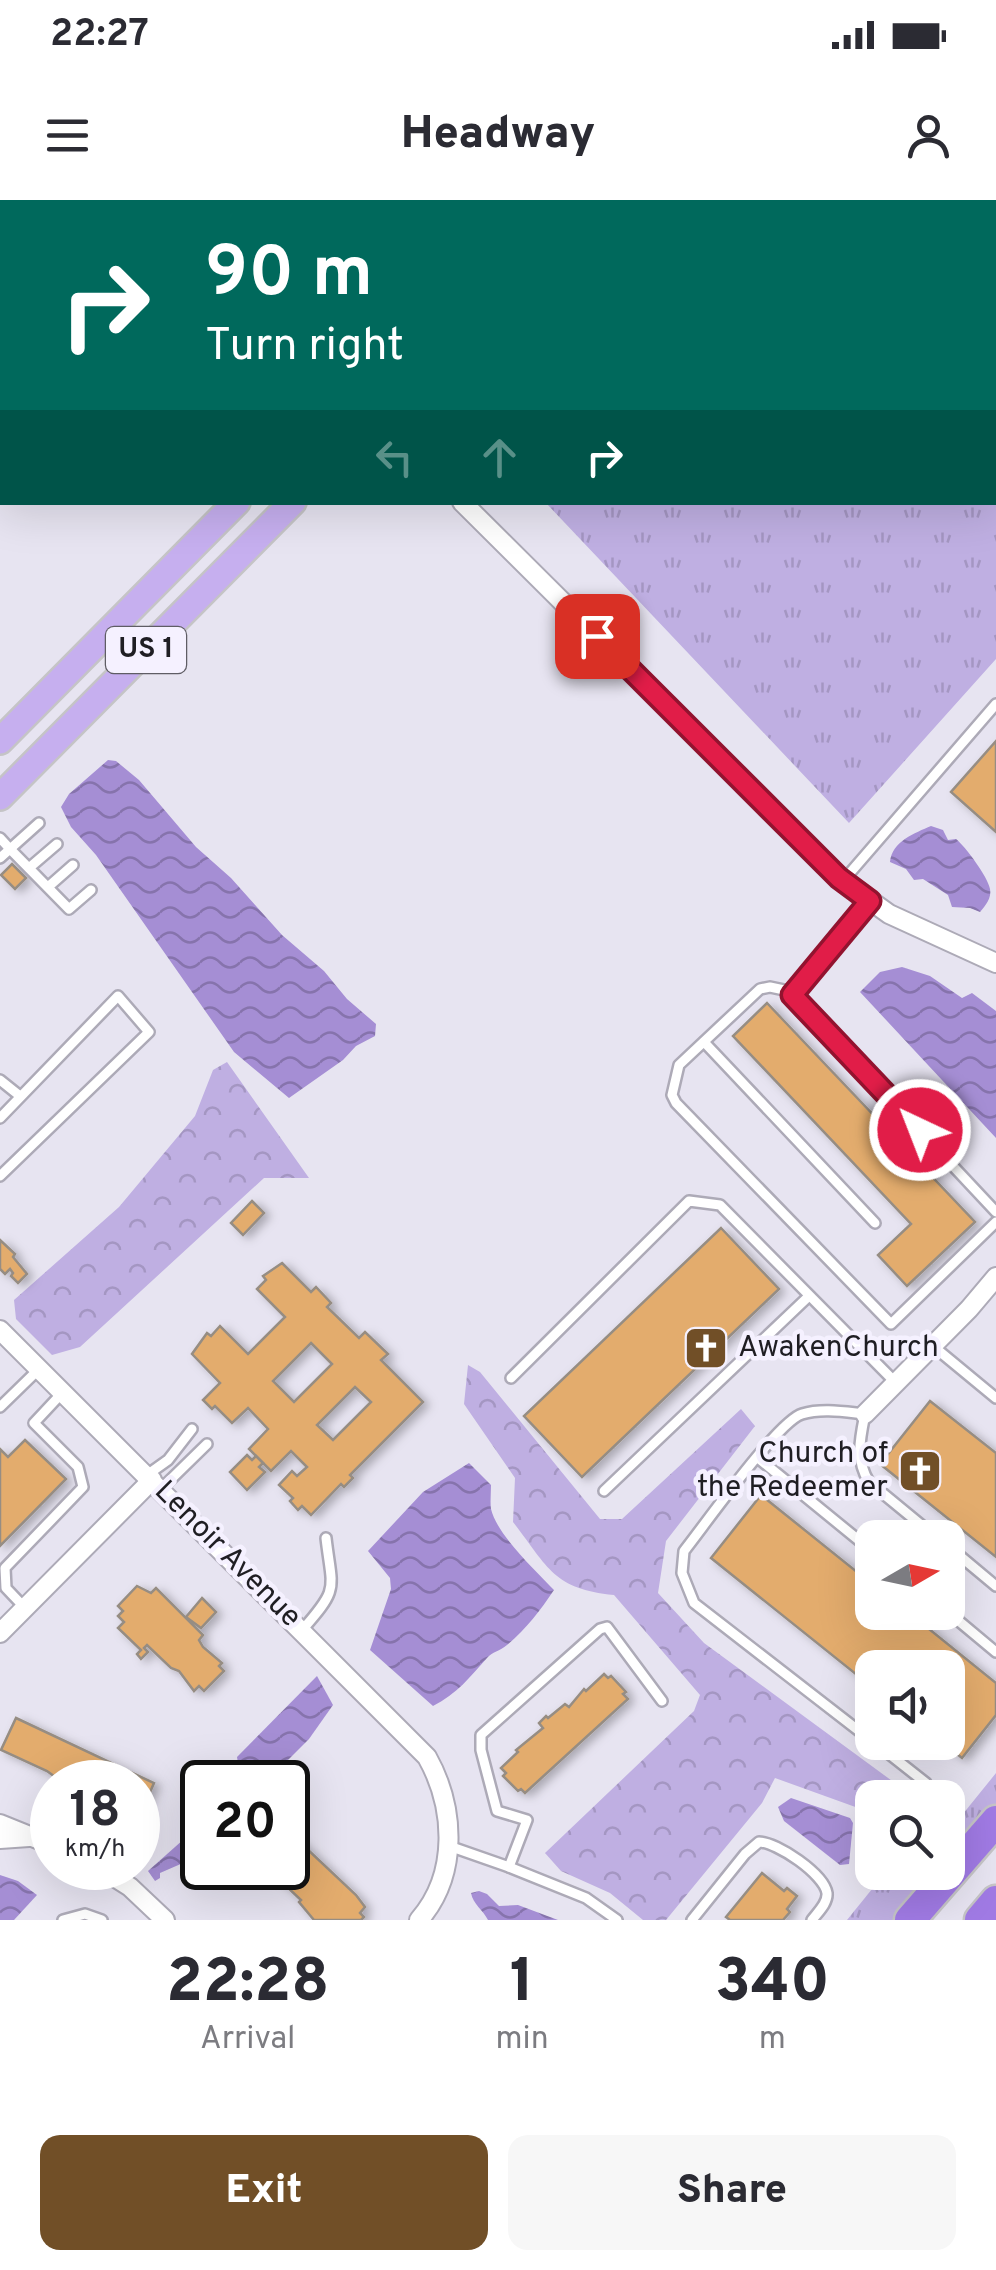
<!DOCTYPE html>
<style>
:root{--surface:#fff;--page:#f7f7f7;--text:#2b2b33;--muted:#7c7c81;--accent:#714f27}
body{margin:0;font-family:Overpass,sans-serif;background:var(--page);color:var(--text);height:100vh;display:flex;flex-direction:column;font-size:38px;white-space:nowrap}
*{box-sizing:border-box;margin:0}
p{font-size:32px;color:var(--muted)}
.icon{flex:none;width:55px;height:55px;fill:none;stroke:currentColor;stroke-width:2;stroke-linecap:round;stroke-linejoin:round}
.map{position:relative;height:1720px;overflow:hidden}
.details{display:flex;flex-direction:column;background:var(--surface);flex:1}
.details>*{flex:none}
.top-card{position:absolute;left:0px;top:0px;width:998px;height:305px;box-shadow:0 10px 40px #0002;background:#00695c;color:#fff;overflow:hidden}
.needle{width:65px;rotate:81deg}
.controls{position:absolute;left:855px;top:1320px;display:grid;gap:20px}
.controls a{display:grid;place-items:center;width:110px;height:110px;border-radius:20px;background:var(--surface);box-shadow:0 10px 40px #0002;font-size:50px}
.speed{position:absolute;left:30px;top:1560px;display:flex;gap:20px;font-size:50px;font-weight:700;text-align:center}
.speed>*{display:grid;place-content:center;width:130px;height:130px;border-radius:50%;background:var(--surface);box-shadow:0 10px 40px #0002;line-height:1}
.speed small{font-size:25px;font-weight:400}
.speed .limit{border:5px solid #111;border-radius:15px;background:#fff;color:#111}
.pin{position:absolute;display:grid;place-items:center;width:85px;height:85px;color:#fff;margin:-42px;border-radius:20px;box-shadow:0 5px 15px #0006}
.me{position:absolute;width:110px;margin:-55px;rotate:317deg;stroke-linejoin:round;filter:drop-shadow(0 0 8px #0008)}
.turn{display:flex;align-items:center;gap:35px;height:210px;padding:0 40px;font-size:45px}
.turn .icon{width:130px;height:130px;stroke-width:2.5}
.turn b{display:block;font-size:70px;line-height:85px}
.lanes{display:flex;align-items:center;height:95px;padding:0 40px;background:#0003;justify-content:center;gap:50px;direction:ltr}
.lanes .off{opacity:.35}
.eta{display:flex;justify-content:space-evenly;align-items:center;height:170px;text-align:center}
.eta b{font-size:60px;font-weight:800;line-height:70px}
.cta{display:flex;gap:20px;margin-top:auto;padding:20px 40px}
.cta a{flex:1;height:115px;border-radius:20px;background:var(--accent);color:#fff;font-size:40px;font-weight:800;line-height:115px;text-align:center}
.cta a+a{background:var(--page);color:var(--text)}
.status{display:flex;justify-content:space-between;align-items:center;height:70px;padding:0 50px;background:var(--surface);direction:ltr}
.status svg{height:28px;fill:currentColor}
header{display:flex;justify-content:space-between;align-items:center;height:130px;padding:0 40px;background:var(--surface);font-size:45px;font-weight:800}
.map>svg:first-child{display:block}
</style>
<div class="status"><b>22:27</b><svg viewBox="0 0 49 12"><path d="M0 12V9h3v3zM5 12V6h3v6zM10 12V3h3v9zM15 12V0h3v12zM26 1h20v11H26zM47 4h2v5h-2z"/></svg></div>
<header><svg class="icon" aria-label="menu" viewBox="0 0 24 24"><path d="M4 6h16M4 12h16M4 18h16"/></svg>Headway<svg class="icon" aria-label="person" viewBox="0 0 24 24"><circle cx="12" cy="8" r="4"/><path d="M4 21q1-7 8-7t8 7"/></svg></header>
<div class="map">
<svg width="996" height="1720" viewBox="0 0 996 1720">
<defs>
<pattern id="grass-tufts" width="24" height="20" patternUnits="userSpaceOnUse" patternTransform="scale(2.5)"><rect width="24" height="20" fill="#bfafe2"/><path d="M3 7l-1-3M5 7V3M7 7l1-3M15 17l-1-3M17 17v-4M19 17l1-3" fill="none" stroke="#a496c2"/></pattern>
<pattern id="forest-crowns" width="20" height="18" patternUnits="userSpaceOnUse" patternTransform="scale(2.5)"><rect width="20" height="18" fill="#bfafe2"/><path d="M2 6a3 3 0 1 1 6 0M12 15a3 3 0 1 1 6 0" fill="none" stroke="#a496c2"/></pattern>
<pattern id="water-waves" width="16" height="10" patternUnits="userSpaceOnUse" patternTransform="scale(2.5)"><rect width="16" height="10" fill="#a58ed4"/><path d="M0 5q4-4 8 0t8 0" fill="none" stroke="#8673ac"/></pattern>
<filter id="shadow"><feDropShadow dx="5.5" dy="3" stdDeviation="5" flood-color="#0004"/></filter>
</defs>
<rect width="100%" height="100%" fill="#e7e4f1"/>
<!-- grass -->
<g fill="url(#grass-tufts)">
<path d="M996,9v450l-147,164 -303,-320 449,-1z"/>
<path d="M996,1573v33l-48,55v-36h6z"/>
<path d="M885,1673h53l-40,47h-51z"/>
</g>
<!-- forest -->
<g fill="url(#forest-crowns)">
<path d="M227,862l82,116h-45l-184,169 -28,8 -36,-36 -2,-19 105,-93 76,-91 18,-46z"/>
<path d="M468,1165l12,7 120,147h22l119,-110 14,17 -89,115 -8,52 46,50 210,154 -42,1v15l-97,-35 -13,25 -96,117h-23l-33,-27 -49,-22 -16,-18 149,-142 6,-16 -86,-100c-61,-6 -66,-28 -101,-73l2,-44 -51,-74z"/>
</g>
<!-- water -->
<g fill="url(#water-waves)">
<path d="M108,560l8,1 23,19 57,67 35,31 51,57 42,36 23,28 29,25 -1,12 -19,10 -13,14 -54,38 -55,-46 -138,-197 -25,-28 -10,-20 8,-13z"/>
<path d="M931,626l12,4 5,10 8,-1c9,7 32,38 34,50 2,9 -5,17 -10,23l-10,-4 -18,-1 -4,-12 -25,-16 -9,1 -8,-11 -16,-7c2,-21 25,-29 41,-36z"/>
<path d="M902,767l28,9 32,22 10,-5 24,18v127l-136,-146 20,-20z"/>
<path d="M469,1263l22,22c0,8 -1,17 0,24 6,26 45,62 63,81 -14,21 -28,39 -47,55 -7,6 -15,7 -20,13 -17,19 -30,36 -54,48l-63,-56 21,-61 -1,-11 -22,-27 55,-59z"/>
<path d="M317,1476l16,29 -24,34 -43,43h-25l-4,-25z"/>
<path d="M791,1598l59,20 3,5 -4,41 -9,1 -56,-44 -6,-14z"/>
<path d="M202,1623v23l-19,17 -23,10v5l-5,3 -7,-10z"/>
<path d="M0,1675l18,6 19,14 -23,25h-14z"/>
<path d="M479,1691l8,3 12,12 19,-1 40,15h-70c-5,-10 -15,-16 -17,-27z"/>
</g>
<!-- building -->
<g fill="#e3ac6d" stroke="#968d83" stroke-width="2.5" fill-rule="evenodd" filter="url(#shadow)">
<path d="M996,541v91l-45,-40z"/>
<path d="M12,664l14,14 -11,11 -14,-14z"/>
<path d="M767,803l208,219 -68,64 -29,-31 33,-31 -178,-188z"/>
<path d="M252,1001l12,12 -21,22 -12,-12z"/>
<path d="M721,1028l58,61 -197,188 -58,-61z"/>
<path d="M0,1040l15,14 -2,3 14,17 -9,9 -7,-7 2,-3 -3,-4 -5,5 -5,-5z"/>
<path d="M282,1063l29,29 5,-5 15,16 -4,4 32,31 6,-6 23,22 -7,6 42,42 -73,73 3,3 -9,9 -3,-3 -30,31 -9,-9 -4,4 -8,-9 3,-3 -14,-13 13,-14 5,5 10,-9 -16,-16 -20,20 -22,-22 19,-20 -20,-21 -16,15 -17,-17 -3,3 -9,-9 17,-17 -28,-29 15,-21 4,3 9,-10 28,28 37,-37 -28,-28 9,-9 -3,-4zM311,1143l21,21 -38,38 -21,-21zM355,1187l16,15 -38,38 -16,-15z"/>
<path d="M930,1201l66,52v104l-116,-93z"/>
<path d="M25,1240l41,39 -66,67v-97l8,8z"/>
<path d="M247,1255l5,5 4,-4 7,7 -4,4 6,5 -18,18 -17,-18z"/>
<path d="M761,1295l111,89v28h36l88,71v32l-34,43 -20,-16h6v-74h-76v19l-161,-129z"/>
<path d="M137,1386l14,7 5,-5 47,47 -4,5 4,7 19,16 -3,3 5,5 -20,20 -5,-5 -5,5 -15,-20 -8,-3 -24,-23 -3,3 4,4 -7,7 -4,-5 4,-4 -23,-22 6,-6 -6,-6 5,-5 -5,-5z"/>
<path d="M202,1398l14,14 -15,16 -15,-11z"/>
<path d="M604,1474l4,4 3,-2 15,16 -3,2 5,5 -103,94 -4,-4 -3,2 -15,-15 3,-3 -5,-5 17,-16 -2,-2 27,-22 -4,-5 7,-7 2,2 17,-14 4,3 15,-18 2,2z"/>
<path d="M16,1518l138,65 -14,32 -2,-33h-76l-15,-11 -46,-21z"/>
<path d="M288,1631l68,64 9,12 -5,6 4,4 -3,3h-47l-15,-18 2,-2 -34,-32h21z"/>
<path d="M762,1673l22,18 3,-3 10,8 -10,13 3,3 -7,8h-53l-4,-3z"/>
</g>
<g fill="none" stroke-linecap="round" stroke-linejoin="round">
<!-- lane casing -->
<g stroke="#adaab7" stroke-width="14">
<g id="lane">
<path d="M0,638l10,11 29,-26"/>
<path d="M0,658l10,-9 59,60 22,-19"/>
<path d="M29,668l28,-24"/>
<path d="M843,681l153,-177"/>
<path d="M48,687l25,-22"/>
<path d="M793,795l76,-94"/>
<path d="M704,842l171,181"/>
<path d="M0,880l20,16"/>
<path d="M0,918l118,-122 31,36 -149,144"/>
<path d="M996,1012l-207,-221 -19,-4 -10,2 -81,76 -7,30 4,8 215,221 105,-102"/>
<path d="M933,1146l63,52"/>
<path d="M511,1178l178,-177 31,4 176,178"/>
<path d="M0,1207l39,-38"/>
<path d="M758,1258l114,93"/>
<path d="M147,1275l21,-15 24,-31"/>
<path d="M161,1289l46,-45"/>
<path d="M604,1291l205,-195"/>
<path d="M948,1346l48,40"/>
<path d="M25,1408l-19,-20 -1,-20 78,-81 -5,-20 -44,-44 29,-31"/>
<path d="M948,1412l48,40"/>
<path d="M303,1429c37,-42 29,-39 23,-91"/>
<path d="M872,1541l-178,-138 -12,-30 2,-22c20,-25 94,-130 118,-137 20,-6 43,-2 63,0 -5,25 -10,45 4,68l68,56"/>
<path d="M874,1542l52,41"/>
<path d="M449,1646l60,21 18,-47 -30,-9 -16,-61v-15l119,-106 7,-2 55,74"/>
<path d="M509,1667l77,31 31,22"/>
<path d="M63,1720l22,-6 17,6"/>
<path d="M692,1720l53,-66 14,-12c18,0 65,32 68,51 1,10 -9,19 -15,27"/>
</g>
</g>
<!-- street casing -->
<g stroke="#adaab7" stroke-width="22">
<g id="street">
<path d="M462,302l381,379 46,33 107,49"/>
<path d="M0,1130l427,427c28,50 32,117 -8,163"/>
<path d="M865,1214l104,-105 27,-32"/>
<path d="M0,1433l152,-153"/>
<path d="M0,1624l52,21"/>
<path d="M0,1639l29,-2"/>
<path d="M100,1668l30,19 35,33"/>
</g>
</g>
<!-- primary casing -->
<g stroke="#c5c4c6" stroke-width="30">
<g id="primary">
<path d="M534,2l3,-2"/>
<path d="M590,2l3,-2"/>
<path d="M0,541l237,-239"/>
<path d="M0,597l293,-295"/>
</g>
</g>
<!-- highway casing -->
<g stroke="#c5c4c6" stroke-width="35">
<g id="highway">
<path d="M910,1720l86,-99"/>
<path d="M980,1720l16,-19"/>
</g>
</g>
<!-- lane -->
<use href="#lane" stroke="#fff" stroke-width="9"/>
<!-- street -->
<use href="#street" stroke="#fff" stroke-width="18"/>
<!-- primary -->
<use href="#primary" stroke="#c6afef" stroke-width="25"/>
<!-- highway -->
<use href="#highway" stroke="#a07ae4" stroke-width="30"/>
</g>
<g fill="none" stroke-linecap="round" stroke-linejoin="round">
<!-- route casing -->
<g stroke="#92132f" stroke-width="25">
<path id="route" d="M597,436l242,242 31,23 -78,94 128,135"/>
</g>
<!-- route -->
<use href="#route" stroke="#e11d48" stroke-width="18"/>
</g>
<!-- icons -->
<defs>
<g id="church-square" transform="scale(2.25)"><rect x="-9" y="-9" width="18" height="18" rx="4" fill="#714f27" stroke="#f5f1ff"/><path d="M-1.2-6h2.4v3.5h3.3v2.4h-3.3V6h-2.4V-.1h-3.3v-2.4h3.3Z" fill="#fff"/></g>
</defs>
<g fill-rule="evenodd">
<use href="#church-square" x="706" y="1148"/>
<use href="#church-square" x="920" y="1271"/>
</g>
<g text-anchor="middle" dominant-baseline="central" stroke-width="9" stroke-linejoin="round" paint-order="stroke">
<!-- shield labels -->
<rect fill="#f5f1ff" stroke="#5f5d65" stroke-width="2.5" x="106" y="427" width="80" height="46" rx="8"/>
<g font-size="28" font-weight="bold" fill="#1f1e23">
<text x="146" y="450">US 1</text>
</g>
<!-- poi labels -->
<g font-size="30" fill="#1f1e23" stroke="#f5f1ff" text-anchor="start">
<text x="738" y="1148">AwakenChurch</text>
<text x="888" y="1254" text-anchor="end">Church of<tspan x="888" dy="34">the Redeemer</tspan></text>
</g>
<!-- street labels -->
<g font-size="30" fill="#1f1e23" stroke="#f5f1ff">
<text transform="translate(227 1355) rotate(45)">Lenoir Avenue</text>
</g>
</g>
</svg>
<div class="controls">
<a><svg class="needle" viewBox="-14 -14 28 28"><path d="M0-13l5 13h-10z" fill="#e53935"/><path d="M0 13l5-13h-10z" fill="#7c7c81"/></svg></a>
<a><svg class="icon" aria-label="sound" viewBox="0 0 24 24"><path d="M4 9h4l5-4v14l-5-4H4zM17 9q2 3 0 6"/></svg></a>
<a><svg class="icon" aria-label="search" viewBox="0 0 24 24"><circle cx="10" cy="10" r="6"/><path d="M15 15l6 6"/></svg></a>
</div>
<div class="speed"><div>18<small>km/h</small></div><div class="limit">20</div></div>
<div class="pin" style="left:597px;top:436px;background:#d93025"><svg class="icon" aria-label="arrive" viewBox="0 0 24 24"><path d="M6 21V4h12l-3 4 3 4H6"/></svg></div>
<svg class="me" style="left:920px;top:930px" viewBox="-20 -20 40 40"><circle r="17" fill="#e11d48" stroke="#fff" stroke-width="3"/><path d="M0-11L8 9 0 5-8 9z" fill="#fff"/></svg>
<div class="top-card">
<div class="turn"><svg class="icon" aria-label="right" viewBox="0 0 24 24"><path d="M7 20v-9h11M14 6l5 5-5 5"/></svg><div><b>90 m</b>Turn right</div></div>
<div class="lanes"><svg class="icon off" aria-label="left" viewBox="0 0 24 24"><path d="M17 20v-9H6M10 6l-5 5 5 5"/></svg><svg class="icon off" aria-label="ahead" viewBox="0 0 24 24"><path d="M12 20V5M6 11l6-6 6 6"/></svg><svg class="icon" aria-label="right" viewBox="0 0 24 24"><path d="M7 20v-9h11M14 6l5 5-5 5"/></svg></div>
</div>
</div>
<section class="details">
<div class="eta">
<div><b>22:28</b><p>Arrival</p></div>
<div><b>1</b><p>min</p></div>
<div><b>340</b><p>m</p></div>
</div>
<div class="cta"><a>Exit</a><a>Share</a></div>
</section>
